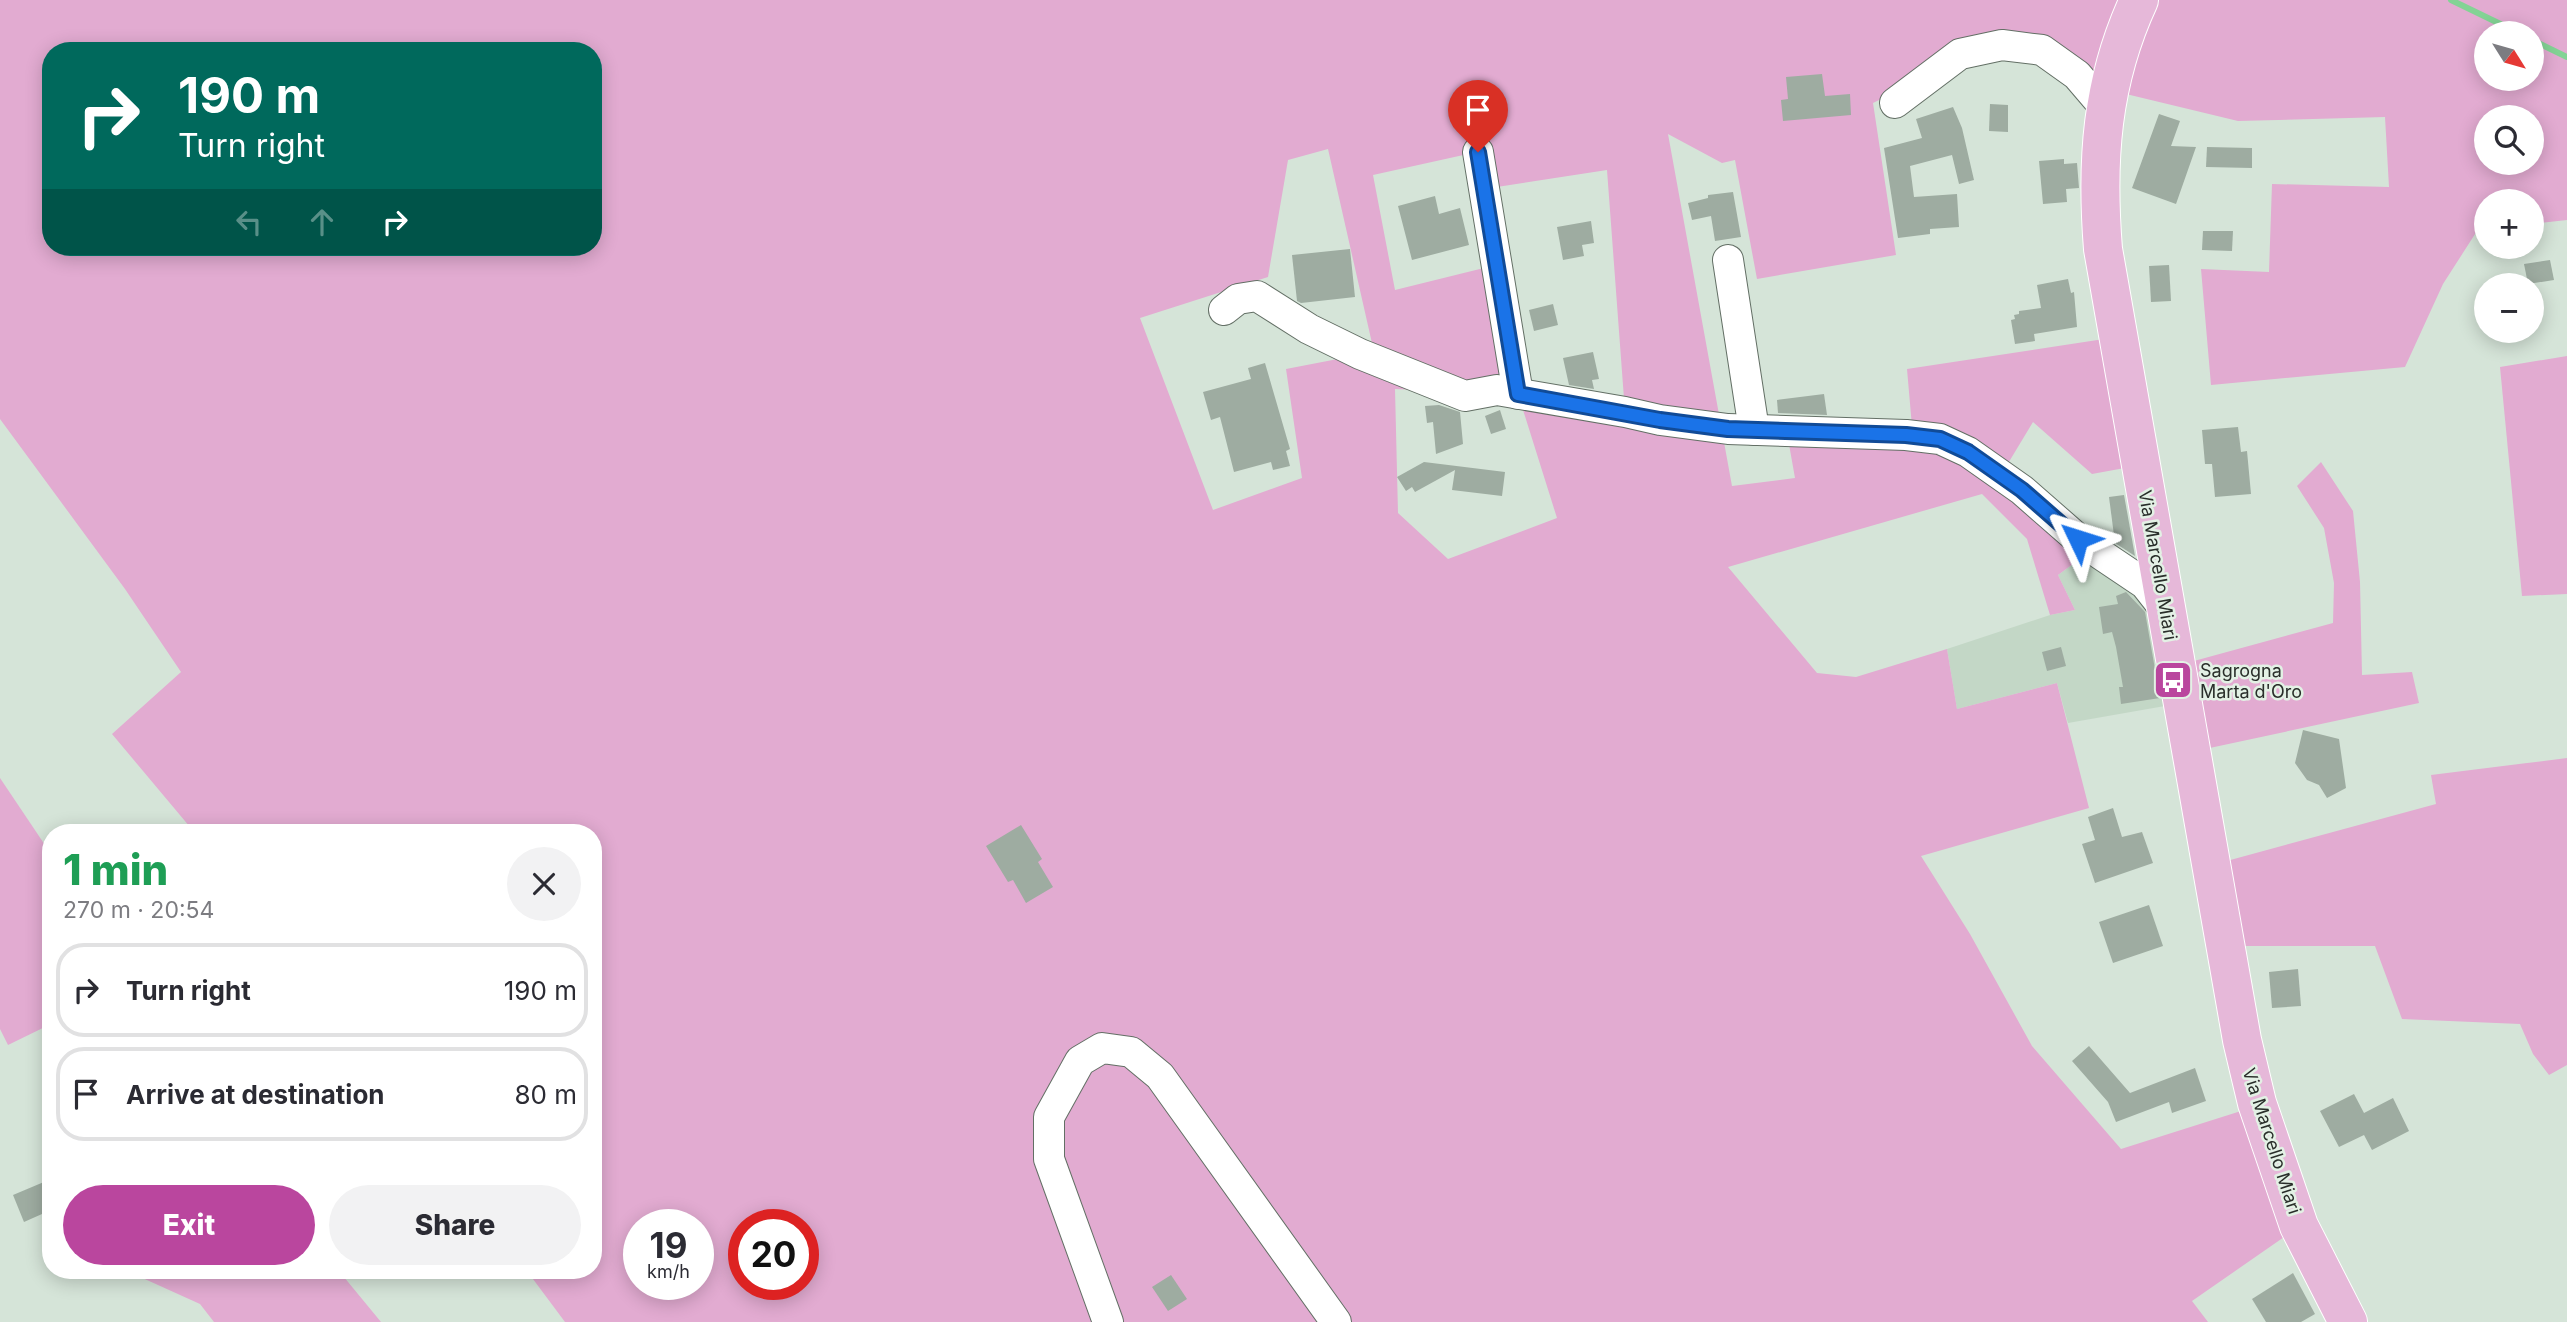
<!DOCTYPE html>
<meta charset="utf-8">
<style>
:root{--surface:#fff;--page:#f2f2f3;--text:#2b2b33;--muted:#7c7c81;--line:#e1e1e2;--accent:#ba469e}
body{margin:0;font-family:Inter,sans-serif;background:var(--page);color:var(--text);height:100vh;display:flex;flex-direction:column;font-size:26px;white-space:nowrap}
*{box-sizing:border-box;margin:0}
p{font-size:23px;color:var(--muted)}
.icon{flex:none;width:38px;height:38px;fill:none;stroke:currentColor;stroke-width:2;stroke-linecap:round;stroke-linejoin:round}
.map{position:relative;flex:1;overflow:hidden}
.sheet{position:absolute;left:42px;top:824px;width:560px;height:455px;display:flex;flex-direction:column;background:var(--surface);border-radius:28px;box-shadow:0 4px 18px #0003}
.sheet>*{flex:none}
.hud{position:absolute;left:42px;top:42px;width:560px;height:214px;border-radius:28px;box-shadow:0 4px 18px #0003;background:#00695c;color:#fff;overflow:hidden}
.needle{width:46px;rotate:127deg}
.fabs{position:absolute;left:2474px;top:21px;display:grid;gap:14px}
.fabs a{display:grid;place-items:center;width:70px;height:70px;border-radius:50%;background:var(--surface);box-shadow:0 4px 18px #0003;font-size:35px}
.speed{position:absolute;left:623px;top:1209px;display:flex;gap:14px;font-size:35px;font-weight:700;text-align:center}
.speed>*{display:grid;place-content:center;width:91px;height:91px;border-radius:50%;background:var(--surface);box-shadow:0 4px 18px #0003;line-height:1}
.speed small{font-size:18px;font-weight:400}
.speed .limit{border:10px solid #d22;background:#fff;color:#111}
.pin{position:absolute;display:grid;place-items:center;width:60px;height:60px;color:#fff;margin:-72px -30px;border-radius:50% 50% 50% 0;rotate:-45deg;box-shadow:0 0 7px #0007}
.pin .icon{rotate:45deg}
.me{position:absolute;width:77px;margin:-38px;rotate:311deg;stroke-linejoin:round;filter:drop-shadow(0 0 5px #0008)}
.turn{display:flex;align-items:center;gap:24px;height:147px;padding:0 21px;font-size:32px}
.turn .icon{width:91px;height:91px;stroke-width:2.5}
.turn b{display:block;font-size:49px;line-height:60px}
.lanes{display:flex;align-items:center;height:66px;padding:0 21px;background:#0003;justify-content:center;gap:35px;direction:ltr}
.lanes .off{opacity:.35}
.round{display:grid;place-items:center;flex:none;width:74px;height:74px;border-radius:37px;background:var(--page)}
.overview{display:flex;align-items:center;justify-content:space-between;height:119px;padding:0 21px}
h1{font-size:42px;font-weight:800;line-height:52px;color:#1e9e55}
.button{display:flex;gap:14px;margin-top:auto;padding:14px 21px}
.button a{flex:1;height:80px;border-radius:42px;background:var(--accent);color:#fff;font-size:28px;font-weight:800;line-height:80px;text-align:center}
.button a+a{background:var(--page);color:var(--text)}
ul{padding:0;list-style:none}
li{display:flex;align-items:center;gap:21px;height:94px;margin:0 14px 10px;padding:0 7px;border:4px solid var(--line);border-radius:28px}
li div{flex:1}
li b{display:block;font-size:26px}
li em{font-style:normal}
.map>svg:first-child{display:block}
</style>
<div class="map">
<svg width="2567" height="1322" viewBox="0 0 2567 1322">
<rect width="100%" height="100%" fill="#d5e4d8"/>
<!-- built -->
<path fill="#c3d7c6" d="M2088,553l75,58 19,92 -114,20 -11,-40 -100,26 -10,-60 103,-34 25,-5 -17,-35z"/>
<!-- green -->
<g fill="#e2abd1" fill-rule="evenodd">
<path d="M0,0h2567v220l-35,4v-23h-45v29l-10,1 -34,53 -38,83 -194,18 -10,-116 68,3 3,-88 117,3 -4,-70 -147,4 -112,-27 -85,-38 -77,2 -91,45 23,152 -139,24 -22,-119 -13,3 -54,-29 64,352 63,-8 -8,-45 126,5 -6,-69 210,-32 24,128 -49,9 -59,-52 -35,58 90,73 -30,22 17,35 -25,5 -23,-76 -45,-45 -254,73 89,106 39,4 91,-28 10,60 100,-26 32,125 -168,48 49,78 62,112 89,103 120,-38 46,124 -95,66 16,21h-1643l-38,-51 66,-1v-437h-398l-83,-99 69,-62 -56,-83 -125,-170zM2487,33h45v46h-45zM51,51h542v196h-542zM2487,117h45v46h-45zM1328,149l46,203 -88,17 16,109 -89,32 -73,-192 128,-41 20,-117zM1477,152l7,37 123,-19 18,242 -107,-18 -22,-129 -101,25 -22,-115zM1395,389l123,5 39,124 -109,41 -50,-46zM639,1225h59v59h-59zM744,1225h59v59h-59z"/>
<path d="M2567,356v238l-45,2 -22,-229z"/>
<path d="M2321,462l32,49 7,71 2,93 50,-3 7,31 -228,49 -8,-88 150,-41 1,-40 -10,-55 -27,-42z"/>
<path d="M2567,758v307l-18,10 -16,-21 -13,-30 -118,-5 -27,-73h-150l-13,-81 224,-61 -5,-29z"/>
<path d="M0,778l51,76v170l-43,21 -8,-16z"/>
<path d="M127,1271h212l42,51h-167l-14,-18z"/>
</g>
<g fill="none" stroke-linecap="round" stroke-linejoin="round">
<!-- stream -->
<g stroke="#83d395" stroke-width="6">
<path d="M2451,0l68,33"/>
<path d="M2532,40l35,17"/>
</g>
</g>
<!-- building -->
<g fill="#9eaca1">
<path d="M1822,74l3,22 25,-2 1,21 -68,6 -2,-21 7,-1 -2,-22z"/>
<path d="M1990,104l18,1v27l-19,-1z"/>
<path d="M1953,107l9,21 12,52 -15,4 -7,-29 -42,11 4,31 43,-3 2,33 -29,2v5l-32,4 -14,-90 38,-10 -6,-19z"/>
<path d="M2159,114l21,7 -9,25 25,1 -20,57 -44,-16z"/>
<path d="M2207,147l45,1v20l-46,-1z"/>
<path d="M2064,159v5l13,-1 2,25 -13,1 1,13 -24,2 -4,-43z"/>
<path d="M1733,192l8,45 -26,4 -4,-25 -19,4 -4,-17 20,-5v-3z"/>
<path d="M1435,196l4,18 21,-6 9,37 -57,15 -14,-54z"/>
<path d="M1591,221l3,22 -12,2 2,11 -21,4 -6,-33z"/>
<path d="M2203,231h30l-1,20 -30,-1z"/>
<path d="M1350,249l5,48 -54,6 -4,-2 -5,-46z"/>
<path d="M2550,260l4,20 -26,4 -4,-20z"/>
<path d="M2169,265l2,36 -20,1 -2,-36z"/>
<path d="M2068,279l3,14 3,-1 3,35 -43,7 1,7 -20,3 -4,-24 4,-1 -1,-4 5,-1v-3l22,-3 -4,-23z"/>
<path d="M1553,304l5,21 -24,6 -5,-21z"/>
<path d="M1593,352l6,27 -7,1 2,9 -25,-4 -6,-27z"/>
<path d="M1265,363l25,86 -4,2 4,15 -17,4 -2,-8 -37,10 -14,-55 -9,3 -8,-28 48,-13 -3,-11z"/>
<path d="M1824,394l3,21 -49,-2 -1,-13z"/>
<path d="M1439,405l21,7 3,32 -27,10 -3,-32 -6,1 -2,-17z"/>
<path d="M1500,410l6,19 -15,5 -6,-18z"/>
<path d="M2238,427l3,25 6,-1 4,43 -36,3 -3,-33h-7l-3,-34z"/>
<path d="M1424,462l81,10 -3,24 -50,-6 3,-20 -40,22 -3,-5 -6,4 -9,-14z"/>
<path d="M2124,495l11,61 -20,-13 -6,-46z"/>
<path d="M2126,592l19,20 15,86 -39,6 -2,-17h4l-7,-40 -4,-15 -9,2 -4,-27 19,-3 -2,-8z"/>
<path d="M2061,647l5,19 -19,5 -5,-19z"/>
<path d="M2303,730l36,9 7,49 -19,10 -8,-13 -12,-5 -12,-17z"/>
<path d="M2113,808l9,29 20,-5 11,31 -58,20 -13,-39 13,-4 -7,-23z"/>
<path d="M1021,825l21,34 -4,3 15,25 -27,16 -13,-23 -5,2 -22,-36z"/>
<path d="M2149,905l14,41 -50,17 -14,-41z"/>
<path d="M2298,969l3,37 -29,2 -3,-36z"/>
<path d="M2089,1046l41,47 65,-25 11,33 -34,12 -3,-11 -53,20 -8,-20 -36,-41z"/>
<path d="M2354,1094l10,19 29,-15 16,33 -37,19 -8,-15 -25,12 -19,-36z"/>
<path d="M51,1179v31l-27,12 -11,-27z"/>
<path d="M2293,1273l22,41 -14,8h-35l-14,-23z"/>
<path d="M1171,1275l16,24 -19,12 -16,-24z"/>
</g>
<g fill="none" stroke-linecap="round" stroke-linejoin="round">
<!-- minor casing -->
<g stroke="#636f65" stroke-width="32">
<g id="minor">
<path d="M1895,103l65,-49 42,-9 40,5 35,25 29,34"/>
<path d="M1478,152l40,242"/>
<path d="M1728,260l26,170"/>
<path d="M1224,310l14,-11 19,-3 52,33 51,25 105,42 32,-6 128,22 35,8 68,9 178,6 34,4 28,13 54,38 56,49 67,45 22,28"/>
<path d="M1108,1322l-59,-163v-42l31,-56 22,-13 29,4 29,24 176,246"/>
</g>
</g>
<!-- major casing -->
<g stroke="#fff" stroke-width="40">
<path id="major" d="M2139,0c-38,82 -43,161 -36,249l139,791 15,63 42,123 49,96"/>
</g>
<!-- minor -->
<use href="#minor" stroke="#fff" stroke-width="30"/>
<!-- major -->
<use href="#major" stroke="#e6b8d9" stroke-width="38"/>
</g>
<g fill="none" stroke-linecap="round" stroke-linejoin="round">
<!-- route casing -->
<g stroke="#114b97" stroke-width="18">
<path id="route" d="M1478,152l40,242 142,26 68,9 178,6 34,4 28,13 54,38 56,49"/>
</g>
<!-- route -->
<use href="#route" stroke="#1a73e8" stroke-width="12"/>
</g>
<!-- icons -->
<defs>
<g id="bus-square" transform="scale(2.0125)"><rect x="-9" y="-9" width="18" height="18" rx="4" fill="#ba469e" stroke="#e3f1e5"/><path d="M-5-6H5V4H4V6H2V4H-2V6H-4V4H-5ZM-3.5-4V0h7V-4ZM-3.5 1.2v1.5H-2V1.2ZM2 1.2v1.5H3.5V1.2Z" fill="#fff"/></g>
</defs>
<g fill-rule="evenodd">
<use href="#bus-square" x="2173" y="680"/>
</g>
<g text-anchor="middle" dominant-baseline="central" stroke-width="5" stroke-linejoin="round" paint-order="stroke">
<!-- street labels -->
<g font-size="18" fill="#292e2a" stroke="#e3f1e5">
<text transform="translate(2158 565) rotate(80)">Via Marcello Miari</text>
<text transform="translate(2272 1141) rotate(72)">Via Marcello Miari</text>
</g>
<!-- poi labels -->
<g font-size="18" fill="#292e2a" stroke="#e3f1e5" text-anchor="start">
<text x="2200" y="670">Sagrogna<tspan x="2200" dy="21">Marta d'Oro</tspan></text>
</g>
</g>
</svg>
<div class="fabs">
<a><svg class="needle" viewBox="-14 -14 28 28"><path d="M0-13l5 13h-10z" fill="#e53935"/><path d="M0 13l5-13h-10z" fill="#7c7c81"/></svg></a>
<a><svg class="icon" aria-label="search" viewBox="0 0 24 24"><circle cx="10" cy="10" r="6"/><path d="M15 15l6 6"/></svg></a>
<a>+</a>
<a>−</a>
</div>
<div class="speed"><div>19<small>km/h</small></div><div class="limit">20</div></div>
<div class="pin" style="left:1478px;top:152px;background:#d93025"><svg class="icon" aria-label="arrive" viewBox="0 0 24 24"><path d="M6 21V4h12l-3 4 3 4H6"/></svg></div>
<svg class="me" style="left:2078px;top:539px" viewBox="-20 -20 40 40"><path d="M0-17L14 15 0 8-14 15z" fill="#1a73e8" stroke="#fff" stroke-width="4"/></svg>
<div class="hud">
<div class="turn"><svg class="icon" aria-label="right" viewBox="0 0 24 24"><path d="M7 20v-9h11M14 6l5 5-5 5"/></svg><div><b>190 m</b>Turn right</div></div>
<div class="lanes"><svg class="icon off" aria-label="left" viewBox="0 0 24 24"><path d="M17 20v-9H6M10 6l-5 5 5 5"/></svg><svg class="icon off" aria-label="ahead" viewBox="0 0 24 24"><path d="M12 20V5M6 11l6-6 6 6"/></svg><svg class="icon" aria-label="right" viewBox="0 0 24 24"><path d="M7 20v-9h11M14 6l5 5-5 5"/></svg></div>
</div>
<section class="sheet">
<div class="overview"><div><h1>1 min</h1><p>270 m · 20:54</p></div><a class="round"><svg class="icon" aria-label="close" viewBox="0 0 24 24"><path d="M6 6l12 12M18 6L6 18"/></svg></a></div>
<ul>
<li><svg class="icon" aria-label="right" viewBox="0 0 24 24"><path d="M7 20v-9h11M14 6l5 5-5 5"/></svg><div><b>Turn right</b></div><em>190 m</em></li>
<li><svg class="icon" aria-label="arrive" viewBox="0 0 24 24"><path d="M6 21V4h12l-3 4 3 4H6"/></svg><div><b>Arrive at destination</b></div><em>80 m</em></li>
</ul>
<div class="button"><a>Exit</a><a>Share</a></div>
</section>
</div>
